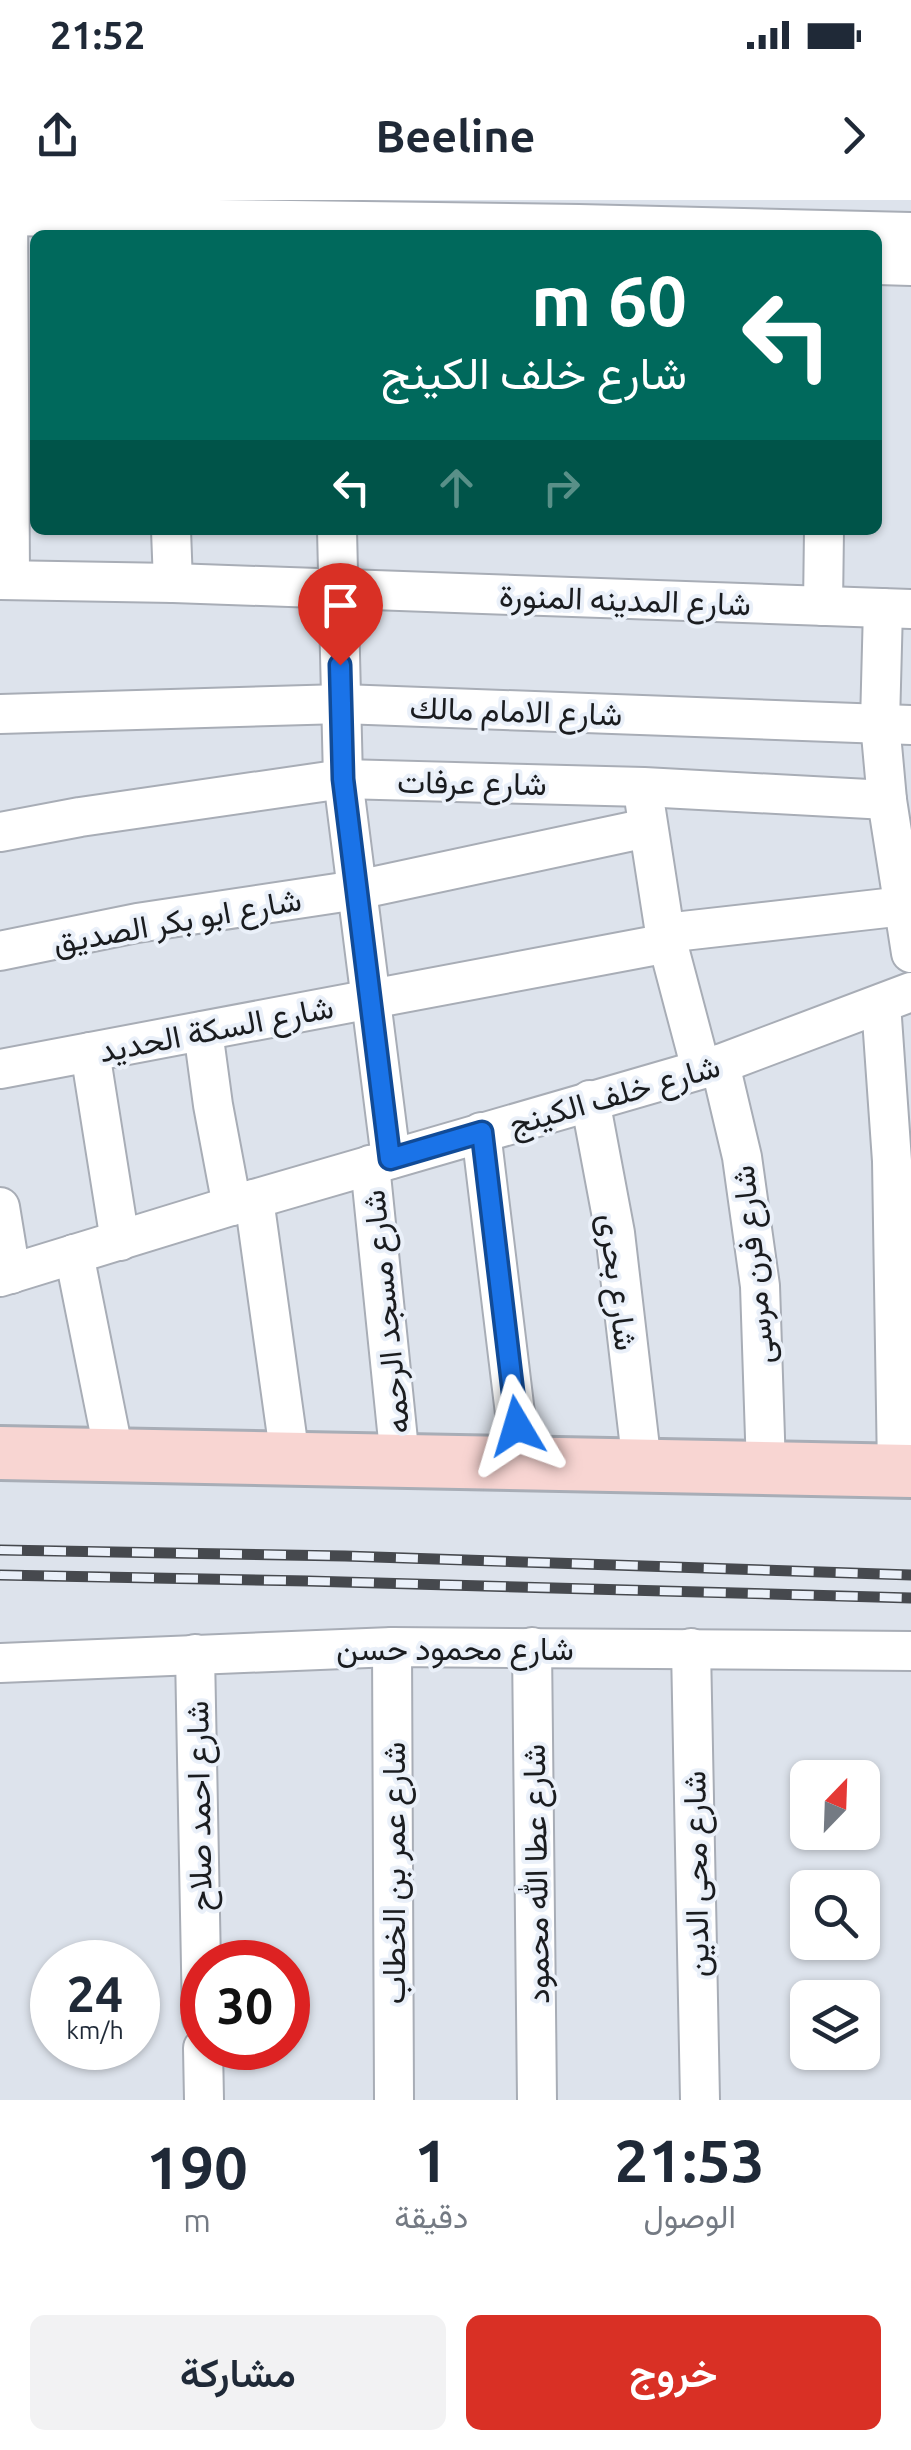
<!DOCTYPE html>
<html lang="ar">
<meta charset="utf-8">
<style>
:root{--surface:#fff;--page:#f2f2f3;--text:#1f2937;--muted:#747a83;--accent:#d93025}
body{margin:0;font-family:Ubuntu,Vazirmatn,sans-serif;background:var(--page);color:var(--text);direction:rtl;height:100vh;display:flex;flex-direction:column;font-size:38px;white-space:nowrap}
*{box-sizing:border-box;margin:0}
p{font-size:32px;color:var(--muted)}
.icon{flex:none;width:55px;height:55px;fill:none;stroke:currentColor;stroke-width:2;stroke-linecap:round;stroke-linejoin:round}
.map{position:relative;height:1900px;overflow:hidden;direction:ltr}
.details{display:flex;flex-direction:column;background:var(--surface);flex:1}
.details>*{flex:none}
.guide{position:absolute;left:30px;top:30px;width:852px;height:305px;border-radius:15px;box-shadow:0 2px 8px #0004;direction:rtl;background:#00695c;color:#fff;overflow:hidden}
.needle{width:65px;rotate:23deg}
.controls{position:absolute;left:790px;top:1560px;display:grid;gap:20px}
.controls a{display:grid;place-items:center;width:90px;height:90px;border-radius:15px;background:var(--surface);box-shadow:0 2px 8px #0004;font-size:50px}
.speed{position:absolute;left:30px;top:1740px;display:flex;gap:20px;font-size:50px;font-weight:700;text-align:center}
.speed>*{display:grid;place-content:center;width:130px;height:130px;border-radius:50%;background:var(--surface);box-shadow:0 2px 8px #0004;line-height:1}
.speed small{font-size:25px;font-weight:400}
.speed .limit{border:15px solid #d22;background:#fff;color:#111}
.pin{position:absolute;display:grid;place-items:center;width:85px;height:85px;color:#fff;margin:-102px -42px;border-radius:50% 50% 50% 0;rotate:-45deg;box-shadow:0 0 10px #0007}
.pin .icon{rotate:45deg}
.me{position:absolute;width:110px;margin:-55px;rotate:353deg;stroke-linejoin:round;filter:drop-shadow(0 0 8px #0008)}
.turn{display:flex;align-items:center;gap:35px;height:210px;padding:0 30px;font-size:45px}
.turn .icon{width:130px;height:130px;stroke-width:2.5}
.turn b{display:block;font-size:70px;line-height:85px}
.lanes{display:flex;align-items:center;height:95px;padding:0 30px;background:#0003;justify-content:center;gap:50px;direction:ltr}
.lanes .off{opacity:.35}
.eta{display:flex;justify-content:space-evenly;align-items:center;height:170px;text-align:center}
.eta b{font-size:60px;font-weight:600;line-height:70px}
.action{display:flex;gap:20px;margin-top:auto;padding:20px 30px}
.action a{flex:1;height:115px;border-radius:15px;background:var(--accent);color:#fff;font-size:40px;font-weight:600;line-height:115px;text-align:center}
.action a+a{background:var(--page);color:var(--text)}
.status{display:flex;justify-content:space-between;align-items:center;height:70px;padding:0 50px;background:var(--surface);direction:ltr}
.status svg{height:28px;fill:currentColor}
header{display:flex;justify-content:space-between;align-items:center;height:130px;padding:0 30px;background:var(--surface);font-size:45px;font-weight:600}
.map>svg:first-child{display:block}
</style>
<div class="status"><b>21:52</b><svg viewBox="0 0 49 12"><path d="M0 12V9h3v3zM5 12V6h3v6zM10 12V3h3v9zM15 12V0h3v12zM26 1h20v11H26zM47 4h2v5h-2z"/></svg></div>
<header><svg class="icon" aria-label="forward" viewBox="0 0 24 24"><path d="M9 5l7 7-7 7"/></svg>Beeline<svg class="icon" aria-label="share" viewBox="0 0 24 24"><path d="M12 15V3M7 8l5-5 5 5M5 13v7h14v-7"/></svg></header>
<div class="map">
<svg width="911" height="1900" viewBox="0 0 911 1900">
<rect width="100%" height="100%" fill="#dde3ec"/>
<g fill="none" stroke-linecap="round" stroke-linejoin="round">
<!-- street casing -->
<g stroke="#a8adb6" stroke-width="42">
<g id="street">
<path d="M8,0l2,380"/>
<path d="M0,16l579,8 332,8"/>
<path d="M878,65l33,1"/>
<path d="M171,330l2,53"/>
<path d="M337,330l6,249 48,380"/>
<path d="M0,380l173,3 738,26"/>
<path d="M823,406l1,-76"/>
<path d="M883,408l-3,115 7,77 24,153"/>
<path d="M0,514l342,-10 569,21"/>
<path d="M645,604l20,129 36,136"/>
<path d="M0,632l80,-15 263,-38 301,8 243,13"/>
<path d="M665,733l239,-27"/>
<path d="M0,751l137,-28 220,-33 290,-62"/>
<path d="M881,804l11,157 5,309"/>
<path d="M203,831l10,74 19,101"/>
<path d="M90,852l30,189"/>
<path d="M720,864l22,93 18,129 6,182"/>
<path d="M0,869l668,-126"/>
<path d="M590,900l25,133 27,232"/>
<path d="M481,932l40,331"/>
<path d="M370,965l30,295"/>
<path d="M254,999l36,259"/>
<path d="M0,1007l11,67"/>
<path d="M74,1054l40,200"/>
<path d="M0,1077l254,-78 466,-135 191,-72"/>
<path d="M392,1447l2,453"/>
<path d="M532,1447l5,453"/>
<path d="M691,1448l9,452"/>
<path d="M195,1454l7,364"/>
<path d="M0,1463l392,-16 519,4"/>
<path d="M203,1848l1,52"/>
</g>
</g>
<!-- secondary casing -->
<g stroke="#a8adb6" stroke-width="58">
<path id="secondary" d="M0,1253l911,18"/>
</g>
<!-- street -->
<use href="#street" stroke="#fff" stroke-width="38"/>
<!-- secondary -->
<use href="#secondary" stroke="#f8d5d2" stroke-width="52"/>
<!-- rail casing -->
<g stroke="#46494e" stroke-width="11">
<g id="rail">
<path d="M0,1350l345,6 566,19"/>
<path d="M0,1375l308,6 603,17"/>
</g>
</g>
<!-- rail -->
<use href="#rail" stroke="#eaf0f9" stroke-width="8" stroke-dasharray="22" stroke-linecap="butt"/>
</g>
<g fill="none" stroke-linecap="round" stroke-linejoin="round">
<!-- route casing -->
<g stroke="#114b97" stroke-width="25">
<path id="route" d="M340,465l3,114 47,380 92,-27 35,294"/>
</g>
<!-- route -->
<use href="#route" stroke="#1a73e8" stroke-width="18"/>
</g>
<g text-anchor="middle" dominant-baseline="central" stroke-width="8" stroke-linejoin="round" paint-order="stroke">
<!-- street labels -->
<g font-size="32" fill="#1a1c1f" stroke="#eaf0f9">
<text transform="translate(625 399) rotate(2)">شارع المدينه المنورة</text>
<text transform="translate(516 510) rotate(2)">شارع الامام مالك</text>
<text transform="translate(472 582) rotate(1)">شارع عرفات</text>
<text transform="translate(177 720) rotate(-10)">شارع ابو بكر الصديق</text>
<text transform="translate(216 828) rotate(-11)">شارع السكة الحديد</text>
<text transform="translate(614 894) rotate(-16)">شارع خلف الكينج</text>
<text transform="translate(752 1065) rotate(-96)">شارع فرن مرسى</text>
<text transform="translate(619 1082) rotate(83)">شارع بحرى</text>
<text transform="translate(385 1112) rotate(-96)">شارع مسجد الرحمه</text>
<text x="455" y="1448">شارع محمود حسن</text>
<text transform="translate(198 1606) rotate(-91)">شارع احمد صلاح</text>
<text transform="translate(393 1673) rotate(-90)">شارع عمر بن الخطاب</text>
<text transform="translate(535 1674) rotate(-91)">شارع عطا الله محمود</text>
<text transform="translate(695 1674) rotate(-91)">شارع محى الدين</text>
</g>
</g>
</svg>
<div class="controls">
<a><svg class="needle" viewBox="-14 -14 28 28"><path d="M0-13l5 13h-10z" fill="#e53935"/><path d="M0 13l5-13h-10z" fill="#747a83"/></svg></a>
<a><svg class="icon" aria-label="search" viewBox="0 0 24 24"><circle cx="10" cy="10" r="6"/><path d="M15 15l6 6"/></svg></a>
<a><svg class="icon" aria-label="layers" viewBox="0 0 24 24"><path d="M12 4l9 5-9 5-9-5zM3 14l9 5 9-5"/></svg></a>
</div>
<div class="speed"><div>24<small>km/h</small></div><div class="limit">30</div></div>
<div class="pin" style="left:340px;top:465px;background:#d93025"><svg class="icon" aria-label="arrive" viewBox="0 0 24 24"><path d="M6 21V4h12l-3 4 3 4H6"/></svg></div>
<svg class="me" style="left:517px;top:1226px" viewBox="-20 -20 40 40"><path d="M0-17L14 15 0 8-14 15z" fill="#1a73e8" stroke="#fff" stroke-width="4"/></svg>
<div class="guide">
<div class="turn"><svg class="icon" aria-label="left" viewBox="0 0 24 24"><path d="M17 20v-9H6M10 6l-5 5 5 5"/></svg><div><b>60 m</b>شارع خلف الكينج</div></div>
<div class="lanes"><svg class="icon" aria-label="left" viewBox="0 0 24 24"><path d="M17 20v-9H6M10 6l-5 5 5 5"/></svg><svg class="icon off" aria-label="ahead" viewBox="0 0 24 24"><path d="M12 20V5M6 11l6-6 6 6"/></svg><svg class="icon off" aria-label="right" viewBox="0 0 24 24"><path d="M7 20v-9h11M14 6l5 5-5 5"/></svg></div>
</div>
</div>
<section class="details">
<div class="eta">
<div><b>21:53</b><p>الوصول</p></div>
<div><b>1</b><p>دقيقة</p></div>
<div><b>190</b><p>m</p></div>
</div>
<div class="action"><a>خروج</a><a>مشاركة</a></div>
</section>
